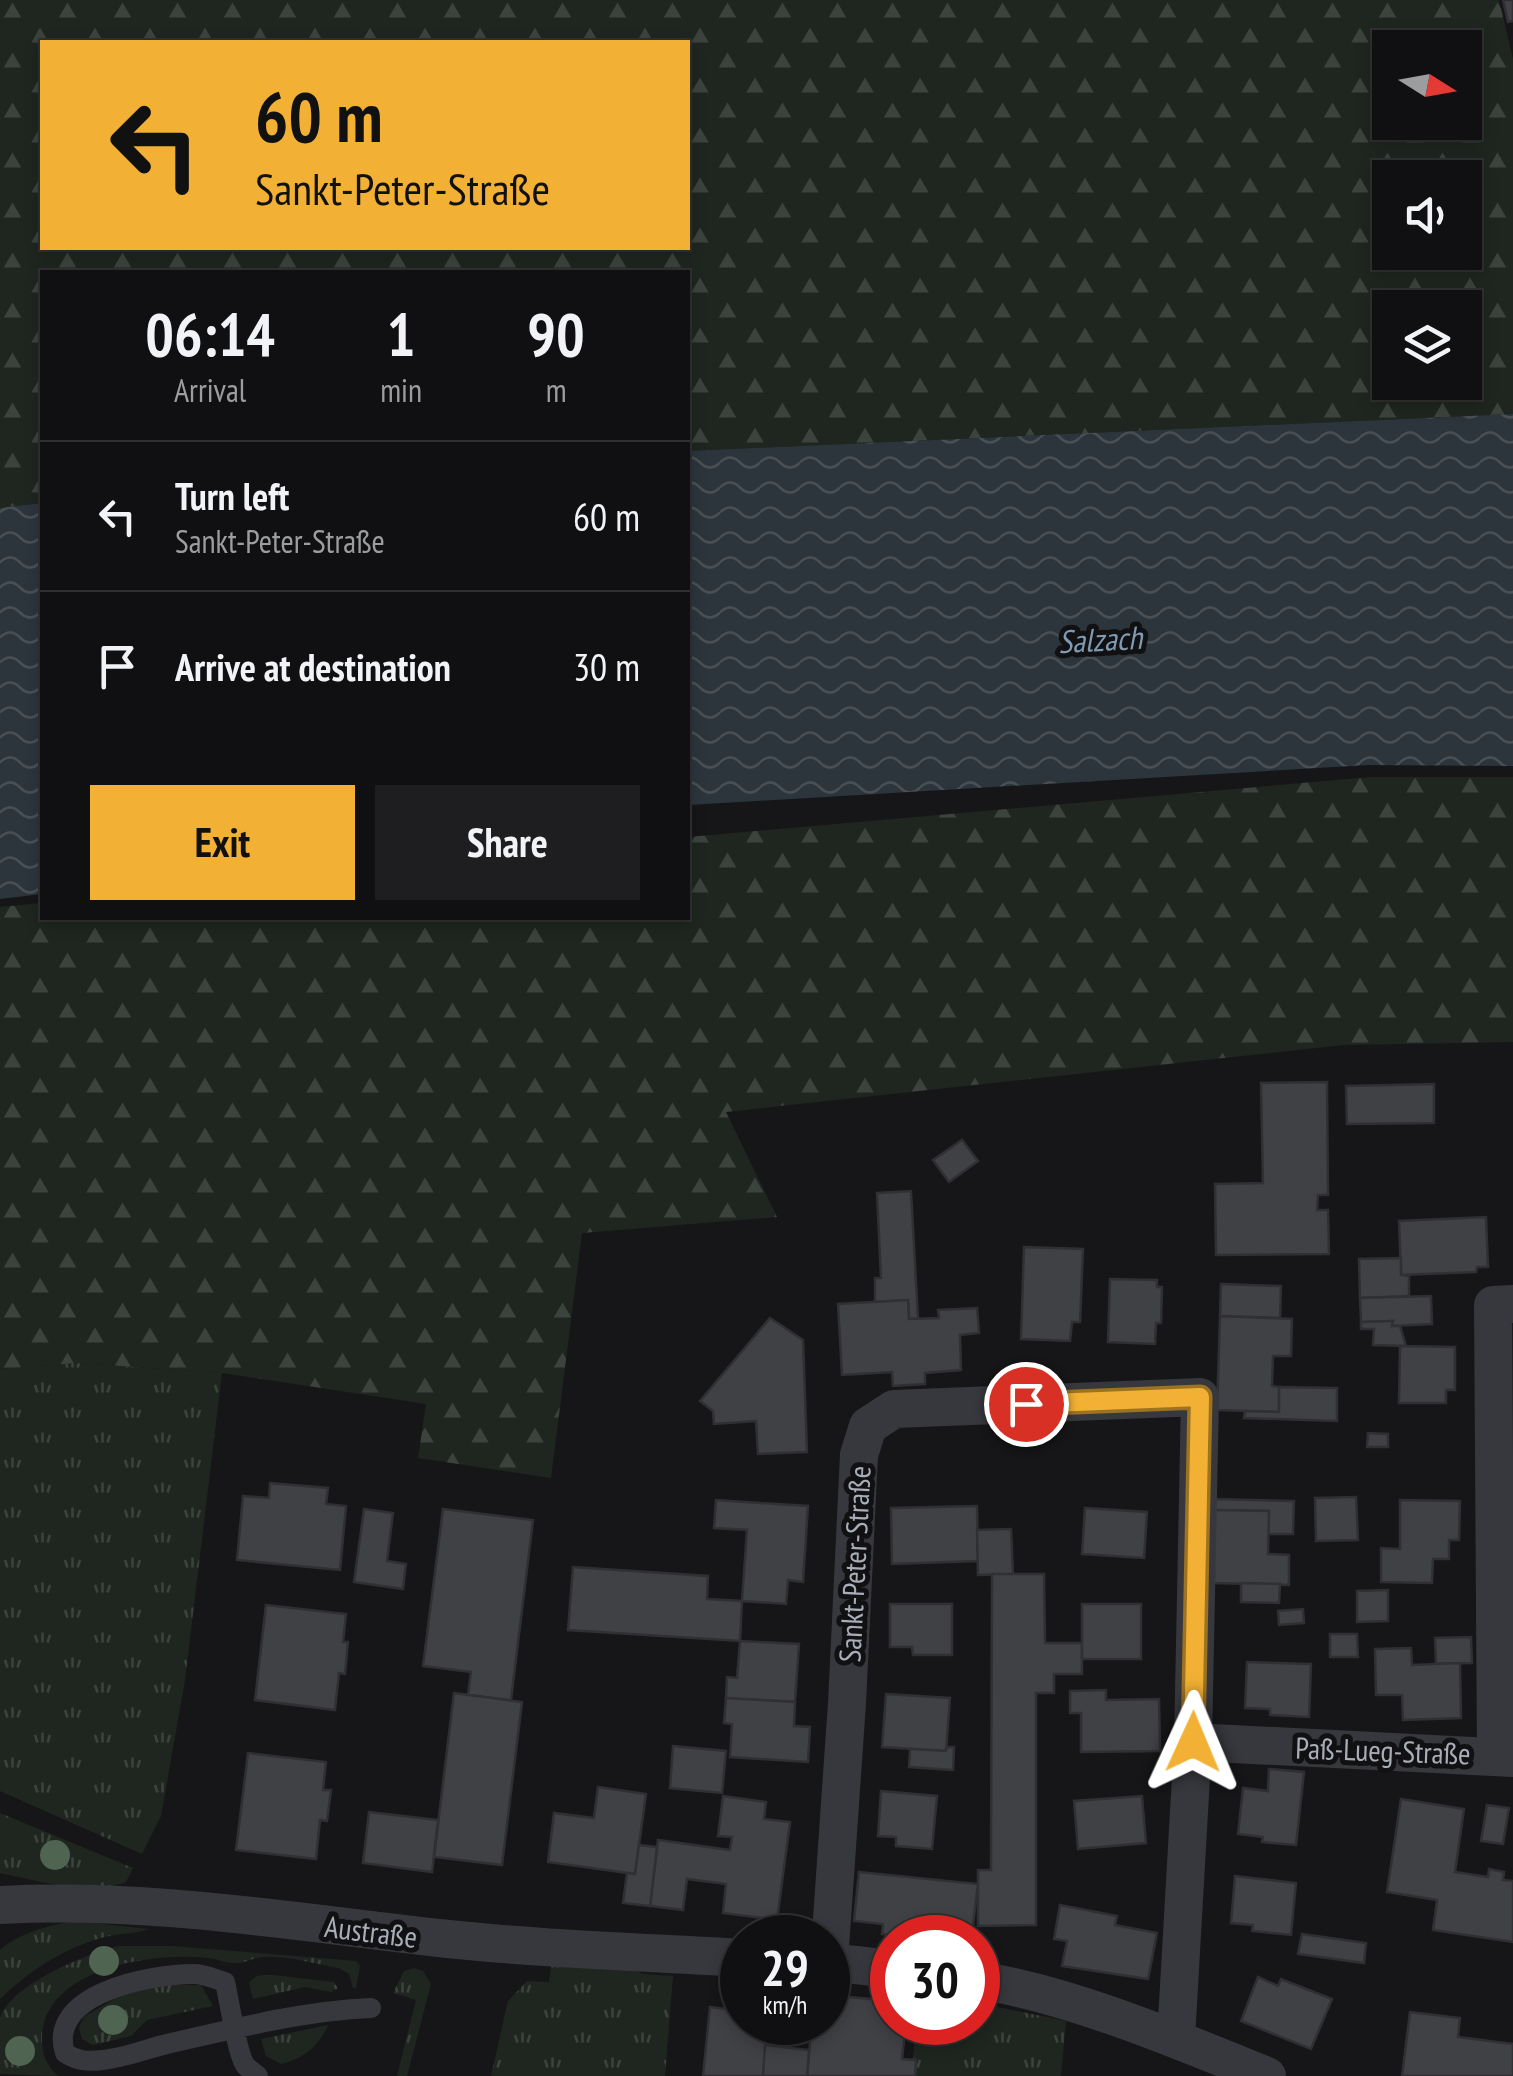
<!DOCTYPE html>
<meta charset="utf-8">
<style>
:root{--surface:#101012;--page:#1e1e20;--text:#f1f3f6;--muted:#9c9d9f;--line:#303032;--accent:#f2b134}
body{margin:0;font-family:"PT Sans Narrow",sans-serif;background:var(--page);color:var(--text);height:100vh;display:flex;flex-direction:column;font-size:38px;white-space:nowrap}
*{box-sizing:border-box;margin:0}
p{font-size:32px;color:var(--muted)}
.icon{flex:none;width:55px;height:55px;fill:none;stroke:currentColor;stroke-width:2;stroke-linecap:round;stroke-linejoin:round}
.map{position:relative;flex:1;overflow:hidden}
.side{position:absolute;left:40px;top:270px;width:650px;height:650px;display:flex;flex-direction:column;background:var(--surface);border-radius:0px;box-shadow:0 5px 15px #0003,0 0 0 2px var(--line)}
.side>*{flex:none}
.hud{position:absolute;left:40px;top:40px;width:650px;height:210px;border-radius:0px;box-shadow:0 5px 15px #0003,0 0 0 2px var(--line);background:#f2b134;color:#111;overflow:hidden}
.needle{width:65px;rotate:101deg}
.controls{position:absolute;left:1372px;top:30px;display:grid;gap:20px}
.controls a{display:grid;place-items:center;width:110px;height:110px;border-radius:0px;background:var(--surface);box-shadow:0 5px 15px #0003,0 0 0 2px var(--line);font-size:50px}
.speed{position:absolute;left:720px;top:1915px;display:flex;gap:20px;font-size:50px;font-weight:700;text-align:center}
.speed>*{display:grid;place-content:center;width:130px;height:130px;border-radius:50%;background:var(--surface);box-shadow:0 5px 15px #0003,0 0 0 2px var(--line);line-height:1}
.speed small{font-size:25px;font-weight:400}
.speed .limit{border:15px solid #d22;background:#fff;color:#111}
.pin{position:absolute;display:grid;place-items:center;width:85px;height:85px;color:#fff;margin:-42px;border:5px solid #fff;border-radius:50%;box-shadow:0 2px 10px #0007}
.me{position:absolute;width:110px;margin:-55px;rotate:1deg;stroke-linejoin:round;filter:drop-shadow(0 0 8px #0008)}
.turn{display:flex;align-items:center;gap:35px;height:210px;padding:0 50px;font-size:45px}
.turn .icon{width:130px;height:130px;stroke-width:2.5}
.turn b{display:block;font-size:70px;line-height:85px}
.eta{display:flex;justify-content:space-evenly;align-items:center;height:170px;text-align:center}
.eta b{font-size:60px;font-weight:800;line-height:70px}
.button{display:flex;gap:20px;margin-top:auto;padding:20px 50px}
.button a{flex:1;height:115px;border-radius:0px;background:var(--accent);color:#111;font-size:40px;font-weight:800;line-height:115px;text-align:center}
.button a+a{background:var(--page);color:var(--text)}
ul{padding:0;list-style:none}
li{display:flex;align-items:center;gap:30px;height:150px;padding:0 50px;border-top:2px solid var(--line)}
li div{flex:1}
li b{display:block;font-size:38px}
li em{font-style:normal}
.map>svg:first-child{display:block}
</style>
<div class="map">
<svg width="1513" height="2076" viewBox="0 0 1513 2076">
<defs>
<pattern id="grass-tufts" width="24" height="20" patternUnits="userSpaceOnUse" patternTransform="scale(2.5)"><rect width="24" height="20" fill="#1e261f"/><path d="M3 7l-1-3M5 7V3M7 7l1-3M15 17l-1-3M17 17v-4M19 17l1-3" fill="none" stroke="#3c433d"/></pattern>
<pattern id="forest-firs" width="22" height="20" patternUnits="userSpaceOnUse" patternTransform="scale(2.5)"><rect width="22" height="20" fill="#1e261f"/><path d="M5 1l3.5 6h-7zM16 11l3.5 6h-7z" fill="#3c433d"/></pattern>
<pattern id="water-waves" width="16" height="10" patternUnits="userSpaceOnUse" patternTransform="scale(2.5)"><rect width="16" height="10" fill="#2c353c"/><path d="M0 5q4-4 8 0t8 0" fill="none" stroke="#485056"/></pattern>
</defs>
<rect width="100%" height="100%" fill="#161618"/>
<!-- grass -->
<g fill="url(#grass-tufts)">
<path d="M77,1363l145,10 -37,307 -24,136 -19,38 -142,-63v-422z"/>
<path d="M0,1813l133,55 -7,14c-38,14 -86,-1 -126,-9z"/>
<path d="M74,1921l75,8c-13,5 -26,4 -40,7 -42,10 -78,33 -109,63v-49c22,-18 47,-24 74,-29z"/>
<path d="M119,1946h53l184,15 4,5 -4,22h-3l-4,-14 -10,-6c-24,-4 -53,-13 -77,-11 -10,1 -19,7 -30,6 -8,-1 -15,-4 -23,-5 -50,-6 -153,7 -166,69 -3,19 0,36 15,49l-58,-2c0,-16 0,-40 0,-56 10,-33 88,-65 119,-72z"/>
<path d="M552,1960l73,2 17,12 31,2 -8,100h-174l17,-75 19,-20 22,1z"/>
<path d="M414,1968l9,3 8,13 -24,92h-10l19,-76 -23,-7 11,-22z"/>
<path d="M273,1975l61,7 4,6 -7,4 -26,-5 -52,12 -4,-16c6,-9 13,-8 24,-8z"/>
<path d="M163,1985h38l12,21 -66,14 -16,16 -38,9 -11,-6 -3,-11 5,-11 37,-22z"/>
<path d="M978,2003l88,18 -5,55h-150l6,-53 61,-1z"/>
<path d="M328,2025c-9,21 -25,34 -47,39l-15,-8 -5,-17z"/>
</g>
<!-- forest -->
<g fill="url(#forest-firs)" fill-rule="evenodd">
<path d="M0,0h1499l14,59v355l-825,37v-179h-646v231l-42,5zM42,42h646v206h-646zM1390,48h75v74h-75zM1390,178h75v74h-75zM1390,308h75v74h-75z"/>
<path d="M1371,777h142v265l-169,3 -618,67 51,105 -195,16 -31,245 -133,-20 8,-54 -204,-31 -145,-10 -77,6v-462l42,-4v15h646v-81z"/>
</g>
<!-- water -->
<g fill="url(#water-waves)">
<path d="M1513,414v352l-145,-1 -680,40v-354z"/>
<path d="M42,503v391l-42,5v-391z"/>
</g>
<!-- building -->
<g fill="#404145" stroke="#303034" stroke-width="2.5">
<path d="M1503,0h10v21l-5,1z"/>
<path d="M1327,1082l1,113h-10l-1,15h11l1,44 -113,1 -1,-71 48,-1 -2,-100z"/>
<path d="M1434,1084v39l-87,1 -1,-38z"/>
<path d="M962,1140l16,21 -29,21 -16,-22z"/>
<path d="M911,1191l7,128h-9l-1,-19 -33,2v-24h6l-4,-85z"/>
<path d="M1486,1217l2,50h-11l-1,5 -75,3 -2,-54z"/>
<path d="M1024,1247l59,2 -3,73h-8l-2,19 -49,-2z"/>
<path d="M1401,1258v17l8,1v20l-49,2 -1,-39z"/>
<path d="M1110,1279l47,1v7h5l-1,36h-5l-1,21 -47,-2z"/>
<path d="M1221,1284l60,2 -1,32 -60,-2z"/>
<path d="M1431,1296l1,28 -40,2 1,-5 -32,1 -1,-24z"/>
<path d="M908,1300l1,19 30,-1 -1,-8 39,-2 2,25 -19,2 1,35 -36,3v11l-32,2 -1,-14 -50,3 -4,-71z"/>
<path d="M1220,1316l72,3 -1,37h-18l-1,30 7,1v25l-62,-2z"/>
<path d="M770,1318l33,22 4,112 -49,2 -2,-33 -42,3 -1,-13 -13,-10z"/>
<path d="M1393,1321l-1,5h8l6,20 -33,-1 1,-16h-13v-7z"/>
<path d="M1400,1346l55,1v43h-9v13h-47z"/>
<path d="M1279,1387l58,1v33l-93,-3 1,-7 34,1z"/>
<path d="M1368,1433l20,1v13h-21z"/>
<path d="M270,1483l58,5 -2,16 20,2 -6,64 -103,-10 6,-64 26,2z"/>
<path d="M1356,1497l2,43 -42,1 -1,-43z"/>
<path d="M1215,1499l79,2 -1,33h-25l1,-23 -54,-1z"/>
<path d="M716,1500l92,6 -5,76 -15,-2 -2,24 -44,-3 5,-71 -33,-2z"/>
<path d="M1400,1500l60,1 -1,39h-10v19h-16l-1,24 -51,-1v-34l19,1z"/>
<path d="M977,1506l1,55 -86,3 -1,-56z"/>
<path d="M1085,1508l62,4 -3,46 -62,-4z"/>
<path d="M364,1509l29,4 -6,48 19,3 -3,25 -49,-7z"/>
<path d="M443,1509l90,11 -22,180 -43,-5 3,-23 -48,-6z"/>
<path d="M1215,1510l54,1 -1,43 21,1v30l-76,-2z"/>
<path d="M1011,1529l2,45 -35,1 -1,-45z"/>
<path d="M573,1567l135,9 -1,23 35,2 -2,40 -172,-11z"/>
<path d="M992,1574h52l1,69h37v31h-28v19h-18v232l-58,1v-56h13z"/>
<path d="M1241,1583l39,1 -1,19 -38,-1z"/>
<path d="M1388,1590v31l-31,1v-31z"/>
<path d="M890,1604h62v51h-39l-1,-8h-22z"/>
<rect x="1082" y="1604" width="59" height="55"/>
<path d="M266,1605l80,9 -3,28h5l-3,32 -6,-1 -4,37 -80,-10z"/>
<path d="M1303,1609l1,14 -25,2 -1,-14z"/>
<path d="M1330,1634h27l1,23h-28z"/>
<path d="M1471,1637l1,26 -36,1 -1,-26z"/>
<path d="M740,1641l59,3 -4,58 -69,-4 1,-21 10,1z"/>
<path d="M1411,1648l1,17 48,-2 1,55 -58,2 -1,-25h-26l-1,-46z"/>
<path d="M1247,1662l64,2 -2,53 -39,-2v-6l-25,-1z"/>
<path d="M1106,1690v10l53,-1 1,52 -79,1v-39h-11v-22z"/>
<path d="M454,1693l68,9 -20,163 -68,-8z"/>
<path d="M886,1694l64,4 -4,53 -64,-4z"/>
<path d="M726,1698l69,4 -1,24 16,1 -2,35 -78,-5 2,-33 -8,-1z"/>
<path d="M673,1746l53,5 -4,42 -52,-5z"/>
<path d="M947,1747h7l-1,23 -44,-3 1,-18 36,2z"/>
<path d="M248,1753l78,9 -3,28h8l-4,31 -7,-1 -4,39 -80,-9z"/>
<path d="M1269,1769l35,3 -8,73 -34,-3 1,-5 -25,-3 5,-46 25,3z"/>
<path d="M598,1787l48,7 -11,80 -87,-12 6,-49 40,5z"/>
<path d="M881,1791l56,5 -5,53 -36,-3v-9l-18,-1z"/>
<path d="M723,1796l43,6 -2,17 26,3 -13,98 -54,-7 3,-29 -39,-5 -4,31 -33,-4 8,-66 72,10 2,-13 -14,-1z"/>
<path d="M1142,1796l4,47 -68,6 -4,-48z"/>
<path d="M1401,1799l63,10 -9,63 33,5 1,-8 15,3 -1,8 10,1v61l-80,-12 4,-30 -50,-8z"/>
<path d="M1487,1805l22,3 -6,36 -22,-3z"/>
<path d="M369,1812l69,8 -6,52 -69,-9z"/>
<path d="M639,1845l18,2 -7,59 -27,-3 4,-30 8,1z"/>
<path d="M859,1872l119,12 -6,49 -43,-5 -2,10 -45,-4 1,-10 -29,-3z"/>
<path d="M1235,1876l61,7 -5,52 -39,-4 1,-6 -22,-2z"/>
<path d="M1060,1905l57,11 -2,9 42,8 -9,46 -86,-13 5,-25 -13,-2z"/>
<path d="M1302,1934l64,9 -2,20 -66,-9z"/>
<path d="M1258,1977l20,9 3,-7 51,20 -21,50 -70,-28z"/>
<path d="M828,1995l64,6v21h14l-4,37 14,1 -1,16h-108l5,-54h16z"/>
<path d="M726,2000l16,2v20h26l-5,54h-60l7,-69 15,2z"/>
<path d="M1410,2012l50,6 -2,19 55,7v32h-111z"/>
<path d="M765,2045l44,5 -2,26h-44z"/>
</g>
<g fill="none" stroke-linecap="round" stroke-linejoin="round">
<!-- lane -->
<path stroke="#37383d" stroke-width="20" d="M258,2076c-4,-4 -9,-6 -13,-11 -8,-12 -16,-66 -20,-83 -10,-3 -21,-8 -31,-8 -42,0 -148,19 -129,79 12,8 23,9 37,7 23,-2 46,-12 69,-17 66,-15 132,-32 200,-35"/>
<!-- street -->
<g stroke="#37383d" stroke-width="38">
<path d="M1193,1742l320,16"/>
<path d="M1496,1755l-3,-450 20,-1"/>
<path d="M0,1905c147,-8 294,17 439,33 101,11 202,14 303,20"/>
<path d="M828,1962l64,7"/>
<path d="M829,1962l18,-259 12,-248 9,-29 26,-17 306,-12 -7,345 -17,297"/>
<path d="M978,1980c94,15 200,60 289,96"/>
</g>
</g>
<!-- trees -->
<g fill="#506452">
<circle cx="55" cy="1855" r="15"/>
<circle cx="104" cy="1961" r="15"/>
<circle cx="113" cy="2020" r="15"/>
<circle cx="20" cy="2051" r="15"/>
</g>
<g fill="none" stroke-linecap="round" stroke-linejoin="round">
<!-- route casing -->
<g stroke="#9d7322" stroke-width="25">
<path id="route" d="M1026,1404l174,-7 -7,345"/>
</g>
<!-- route -->
<use href="#route" stroke="#f2b134" stroke-width="18"/>
</g>
<g text-anchor="middle" dominant-baseline="central" stroke-width="10" stroke-linejoin="round" paint-order="stroke">
<!-- street labels -->
<g font-size="30" fill="#a8adb8" stroke="#111113">
<text transform="translate(854 1564) rotate(-87)">Sankt-Peter-Straße</text>
<text transform="translate(1383 1750) rotate(2)">Paß-Lueg-Straße</text>
<text transform="translate(371 1931) rotate(7)">Austraße</text>
</g>
<!-- water labels -->
<g font-size="32" font-style="italic" fill="#7f9bb3" stroke="#111113">
<text transform="translate(1100 639) rotate(-3)">Salzach</text>
</g>
</g>
</svg>
<div class="controls">
<a><svg class="needle" viewBox="-14 -14 28 28"><path d="M0-13l5 13h-10z" fill="#e53935"/><path d="M0 13l5-13h-10z" fill="#9c9d9f"/></svg></a>
<a><svg class="icon" aria-label="sound" viewBox="0 0 24 24"><path d="M4 9h4l5-4v14l-5-4H4zM17 9q2 3 0 6"/></svg></a>
<a><svg class="icon" aria-label="layers" viewBox="0 0 24 24"><path d="M12 4l9 5-9 5-9-5zM3 14l9 5 9-5"/></svg></a>
</div>
<div class="speed"><div>29<small>km/h</small></div><div class="limit">30</div></div>
<div class="pin" style="left:1026px;top:1404px;background:#d93025"><svg class="icon" aria-label="arrive" viewBox="0 0 24 24"><path d="M6 21V4h12l-3 4 3 4H6"/></svg></div>
<svg class="me" style="left:1193px;top:1742px" viewBox="-20 -20 40 40"><path d="M0-17L14 15 0 8-14 15z" fill="#f2b134" stroke="#fff" stroke-width="4"/></svg>
<div class="hud">
<div class="turn"><svg class="icon" aria-label="left" viewBox="0 0 24 24"><path d="M17 20v-9H6M10 6l-5 5 5 5"/></svg><div><b>60 m</b>Sankt-Peter-Straße</div></div>
</div>
<section class="side">
<div class="eta">
<div><b>06:14</b><p>Arrival</p></div>
<div><b>1</b><p>min</p></div>
<div><b>90</b><p>m</p></div>
</div>
<ul>
<li><svg class="icon" aria-label="left" viewBox="0 0 24 24"><path d="M17 20v-9H6M10 6l-5 5 5 5"/></svg><div><b>Turn left</b><p>Sankt-Peter-Straße</p></div><em>60 m</em></li>
<li><svg class="icon" aria-label="arrive" viewBox="0 0 24 24"><path d="M6 21V4h12l-3 4 3 4H6"/></svg><div><b>Arrive at destination</b></div><em>30 m</em></li>
</ul>
<div class="button"><a>Exit</a><a>Share</a></div>
</section>
</div>
